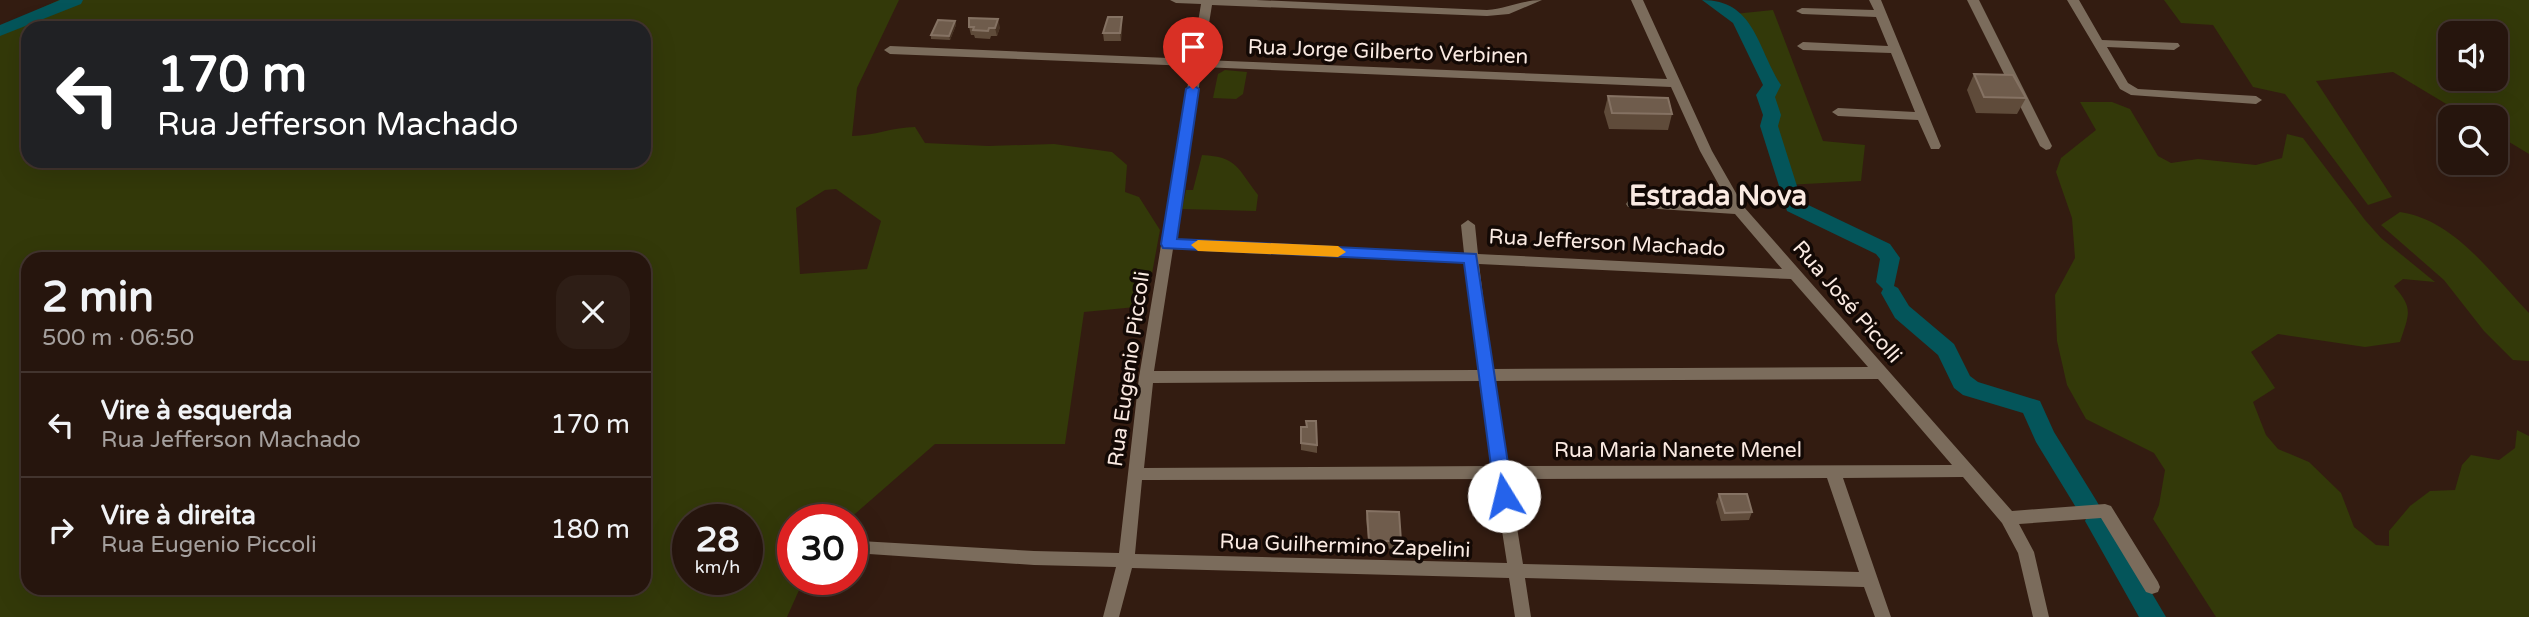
<!DOCTYPE html>
<html lang="pt">
<meta charset="utf-8">
<style>
:root{--surface:#26150d;--page:#2e1e16;--text:#f1f3f6;--muted:#a49f9d;--line:#42342e}
body{margin:0;font-family:"Varela Round",sans-serif;background:var(--page);color:var(--text);height:100vh;display:flex;flex-direction:column;font-size:26px;white-space:nowrap}
*{box-sizing:border-box;margin:0}
p{font-size:23px;color:var(--muted)}
.icon{flex:none;width:38px;height:38px;fill:none;stroke:currentColor;stroke-width:2;stroke-linecap:round;stroke-linejoin:round}
.map{position:relative;flex:1;overflow:hidden}
.drawer{position:absolute;left:21px;top:252px;width:630px;height:343px;display:flex;flex-direction:column;background:var(--surface);border-radius:21px;box-shadow:0 7px 28px #0002,0 0 0 2px var(--line)}
.drawer>*{flex:none}
.top-card{position:absolute;left:21px;top:21px;width:630px;height:147px;border-radius:21px;box-shadow:0 7px 28px #0002,0 0 0 2px var(--line);background:#202124;color:#fff;overflow:hidden}
.buttons{position:absolute;left:2438px;top:21px;display:grid;gap:14px}
.buttons a{display:grid;place-items:center;width:70px;height:70px;border-radius:14px;background:var(--surface);box-shadow:0 7px 28px #0002,0 0 0 2px var(--line);font-size:35px}
.speed{position:absolute;left:672px;top:504px;display:flex;gap:14px;font-size:35px;font-weight:700;text-align:center}
.speed>*{display:grid;place-content:center;width:91px;height:91px;border-radius:50%;background:var(--surface);box-shadow:0 7px 28px #0002,0 0 0 2px var(--line);line-height:1}
.speed small{font-size:18px;font-weight:400}
.speed .limit{border:10px solid #d22;background:#fff;color:#111}
.pin{position:absolute;display:grid;place-items:center;width:60px;height:60px;color:#fff;margin:-72px -30px;border-radius:50% 50% 50% 0;rotate:-45deg;box-shadow:0 0 7px #0007}
.pin .icon{rotate:45deg}
.me{position:absolute;width:77px;margin:-38px;rotate:351deg;stroke-linejoin:round;filter:drop-shadow(0 0 5px #0008)}
.turn{display:flex;align-items:center;gap:24px;height:147px;padding:0 21px;font-size:32px}
.turn .icon{width:91px;height:91px;stroke-width:2.5}
.turn b{display:block;font-size:49px;line-height:60px}
.round{display:grid;place-items:center;flex:none;width:74px;height:74px;border-radius:21px;background:var(--page)}
.summary{display:flex;align-items:center;justify-content:space-between;height:119px;padding:0 21px}
h1{font-size:42px;font-weight:800;line-height:52px}
ul{padding:0;list-style:none}
li{display:flex;align-items:center;gap:21px;height:105px;padding:0 21px;border-top:2px solid var(--line)}
li div{flex:1}
li b{display:block;font-size:26px}
li em{font-style:normal}
.map>svg:first-child{display:block}
</style>
<div class="map">
<svg width="2529" height="617" viewBox="0 0 2529 617">
<rect width="100%" height="100%" fill="#331c11"/>
<!-- green -->
<g fill="#333909" fill-rule="evenodd">
<path d="M59,0h840l-42,88 -5,48c22,0 41,-9 63,-9l10,16 63,3 66,-2 58,8 15,13 -2,27 14,5 21,33 -14,76 -62,6 -19,132h-130l-87,76h-55v59h11l-17,38h-787v-590zM28,28h616v133h-616zM836,189l45,32 -14,48 -67,5 -4,-66 29,-18zM28,259h616v329h-616zM688,520h59v59h-59z"/>
<path d="M2164,0h365v154l-33,-20v-17h-28l-75,-45 -77,9 76,116 -24,8 -83,-111 -32,-7 -40,-62 -32,-2zM2496,33v46h-46v-46z"/>
<path d="M1773,10l50,131 42,4 -4,36 -75,4 -17,-59 3,-11 -7,-20 5,-4 2,-6c-15,-22 -19,-51 -38,-71z"/>
<path d="M1225,70l22,2 -4,22 -7,5 -23,-1 5,-24z"/>
<path d="M2080,102h32l18,7 28,47 13,7 27,-4 58,6 26,-7 5,-24 16,4 62,82 16,18 54,44 -32,-3 -9,7c20,23 15,28 6,56l-35,5 -87,-13 -27,18 24,36 -22,14 13,33 12,14 31,13 32,31 13,34 22,18 13,1v-15l21,-25 20,-15 25,-1 7,-25 9,-10 28,5 16,-12 2,-18 12,6v181h-313l-63,-98 6,-14 6,-35 -11,-17 -68,-34 -19,-34 -10,-44 -2,-46 20,-37 -3,-40 -16,-46 5,-14 35,-28z"/>
<path d="M1202,155c36,2 35,13 56,40l-2,16 -74,-2 4,-19h7z"/>
<path d="M2400,212c55,8 92,63 129,101v48l-16,-1 -29,-29 -40,-51 -63,-55z"/>
</g>
<g fill="none" stroke-linecap="round" stroke-linejoin="round">
<!-- river -->
<g fill="#04555a" fill-rule="evenodd">
<path d="M60,0h23l-2,4 -81,32v-11z"/>
<path d="M1702,0c53,0 55,48 79,85l-6,12 6,18 -3,11 24,76 88,42 10,14 -6,28 4,2 11,18 45,38 16,32 8,6 62,19 14,31 42,68 4,7 -2,4 7,3 61,103h-27l-50,-89 -4,-7 2,-4 -7,-3 -44,-72 -13,-29 -60,-18 -9,-7 -16,-33 -43,-37 -14,-25 2,-4 -7,-7 4,-23 -4,-5 -89,-43 -27,-85 3,-11 -7,-20 7,-10 -30,-62z"/>
</g>
<!-- minor -->
<g fill="#7b6c5c" fill-rule="evenodd">
<path d="M1170,0h86l231,10c19,-1 35,-10 55,-10l-33,14 -22,2 -275,-11 -9,55 464,19 -36,-79h12l69,151 32,56 268,304 93,-7 6,2 47,76 2,5 -2,5 -6,2 -6,-2 -45,-74 -82,6 15,28 15,65h-16l-15,-64 -16,-30 -39,-46 -120,1 48,139h-16l-11,-30 -339,-9 6,39h-16l-6,-39 -377,-10 -13,49h-16l13,-50 -82,-2 -180,-12 -2,-4 2,-6 6,-2 174,10 85,2 20,-176 52,-311 -301,-12 -6,-4 6,-4 302,13 9,-55 -25,-1zM1202,67l469,20 29,64 30,54 -97,-6 -5,2 -2,3 2,3 107,7 47,55 -304,-15 -3,-29 -7,-5 -7,5 3,28 -289,-13zM1173,249l292,14 13,107 -324,1zM1479,264l312,15 77,88 -376,2zM1878,379l74,86 -445,1 -13,-85zM1479,381l13,85 -348,2 9,-85zM1827,478l32,94 -336,-8 -14,-85zM1494,479l13,84 -372,-9 7,-74z"/>
<path d="M1869,0h12l60,146 -2,3h-8l-13,-29 -80,-4 -6,-4 6,-4 77,4 -24,-59 -88,-3 -6,-4 6,-4 85,4 -12,-29 -74,-3 -6,-3 6,-3 72,2z"/>
<path d="M1967,0h12l73,146 -2,3 -4,1 -6,-4z"/>
<path d="M2067,0h12l23,40 76,3 2,3 -6,4 -67,-3 21,36 10,6 118,7 6,4 -6,4 -125,-9 -11,-6z"/>
</g>
</g>
<!-- wall -->
<g fill="#5f4b3a">
<path d="M955,21l1,4 -6,15 -19,-1v-4z"/>
<path d="M1122,25l-1,16h-17l-1,-8z"/>
<path d="M969,27h31l-3,9h-6l-1,3 -15,-1 -1,-3h-3z"/>
<path d="M1974,74l52,24 -9,16 -41,-1 -9,-23z"/>
<path d="M1608,96l64,18 -4,16 -59,-1 -5,-17z"/>
<path d="M1301,427l16,18v8l-16,-3z"/>
<path d="M1719,494l33,18 -3,8 -28,1 -5,-19z"/>
<path d="M1367,511l34,30 -1,8 -31,-1 -3,-29z"/>
</g>
<!-- shaded-wall -->
<g fill="#463122">
<path d="M1122,17v8l-1,16 -1,-8z"/>
<path d="M998,19l2,8 -3,9 -2,-8z"/>
<path d="M955,21l1,4 -6,15 -1,-4z"/>
</g>
<!-- building -->
<g fill="#6f5c4c" stroke="#857263" stroke-width="2">
<path d="M1108,17h14l-2,16h-17z"/>
<path d="M969,18l29,1 -3,9h-6l-1,3 -15,-1 1,-3h-5z"/>
<path d="M938,20l17,1 -6,15 -18,-1z"/>
<path d="M1974,74l39,1 13,23 -42,-1z"/>
<path d="M1608,96l60,2 4,16 -60,-1z"/>
<path d="M1306,421h10l1,24 -16,-2v-16h6z"/>
<path d="M1719,494h28l5,18 -27,1z"/>
<path d="M1367,511l32,1 2,29h-32z"/>
</g>
<!-- route -->
<path fill="#2563eb" stroke="#184099" stroke-width="2" d="M1193,85l6,4 -22,150 299,15 37,242 -3,6 -6,2 -7,-2 -2,-6 -31,-233 -301,-15 -2,-4 25,-155z"/>
<!-- slow -->
<path fill="#f59e0b" d="M1198,240l140,6 8,6 -8,5 -140,-6 -7,-6z"/>
<g text-anchor="middle" dominant-baseline="central" stroke-width="7" stroke-linejoin="round" paint-order="stroke">
<!-- street labels -->
<g font-size="21" fill="#faeae2" stroke="#130905">
<text transform="translate(1388 52) rotate(2)">Rua Jorge Gilberto Verbinen</text>
<text transform="translate(1607 243) rotate(3)">Rua Jefferson Machado</text>
<text transform="translate(1847 302) rotate(49)">Rua José Picolli</text>
<text transform="translate(1129 369) rotate(-82)">Rua Eugenio Piccoli</text>
<text x="1678" y="450">Rua Maria Nanete Menel</text>
<text transform="translate(1345 546) rotate(2)">Rua Guilhermino Zapelini</text>
</g>
<!-- district labels -->
<g font-size="28" font-weight="bold" fill="#faeae2" stroke="#130905">
<text x="1718" y="196">Estrada Nova</text>
</g>
</g>
</svg>
<div class="buttons">
<a><svg class="icon" aria-label="sound" viewBox="0 0 24 24"><path d="M4 9h4l5-4v14l-5-4H4zM17 9q2 3 0 6"/></svg></a>
<a><svg class="icon" aria-label="search" viewBox="0 0 24 24"><circle cx="10" cy="10" r="6"/><path d="M15 15l6 6"/></svg></a>
</div>
<div class="speed"><div>28<small>km/h</small></div><div class="limit">30</div></div>
<div class="pin" style="left:1193px;top:89px;background:#d93025"><svg class="icon" aria-label="arrive" viewBox="0 0 24 24"><path d="M6 21V4h12l-3 4 3 4H6"/></svg></div>
<svg class="me" style="left:1504px;top:496px" viewBox="-20 -20 40 40"><circle r="19" fill="#fff"/><path d="M0-13L10 11 0 6-10 11z" fill="#2563eb"/></svg>
<div class="top-card">
<div class="turn"><svg class="icon" aria-label="left" viewBox="0 0 24 24"><path d="M17 20v-9H6M10 6l-5 5 5 5"/></svg><div><b>170 m</b>Rua Jefferson Machado</div></div>
</div>
<section class="drawer">
<div class="summary"><div><h1>2 min</h1><p>500 m · 06:50</p></div><a class="round"><svg class="icon" aria-label="close" viewBox="0 0 24 24"><path d="M6 6l12 12M18 6L6 18"/></svg></a></div>
<ul>
<li><svg class="icon" aria-label="left" viewBox="0 0 24 24"><path d="M17 20v-9H6M10 6l-5 5 5 5"/></svg><div><b>Vire à esquerda</b><p>Rua Jefferson Machado</p></div><em>170 m</em></li>
<li><svg class="icon" aria-label="right" viewBox="0 0 24 24"><path d="M7 20v-9h11M14 6l5 5-5 5"/></svg><div><b>Vire à direita</b><p>Rua Eugenio Piccoli</p></div><em>180 m</em></li>
</ul>
</section>
</div>
